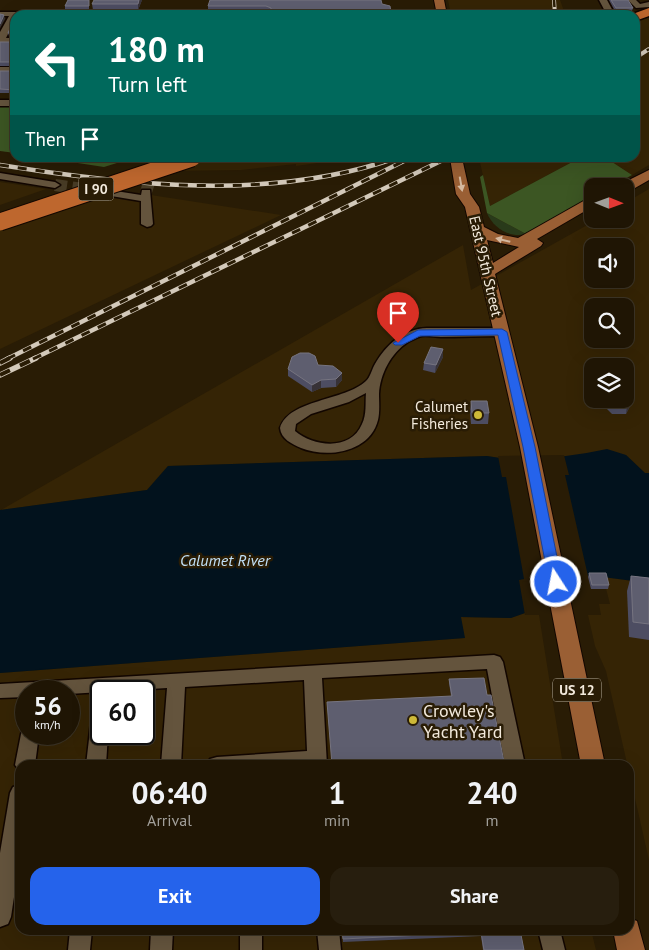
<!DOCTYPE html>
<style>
:root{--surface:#1f1504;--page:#271e0e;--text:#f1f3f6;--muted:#a19f9a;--line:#3c3426;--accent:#2563eb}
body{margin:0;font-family:"PT Sans",sans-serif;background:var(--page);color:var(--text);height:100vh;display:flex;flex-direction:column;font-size:19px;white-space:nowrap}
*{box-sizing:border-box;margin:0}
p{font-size:16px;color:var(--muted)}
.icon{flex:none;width:28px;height:28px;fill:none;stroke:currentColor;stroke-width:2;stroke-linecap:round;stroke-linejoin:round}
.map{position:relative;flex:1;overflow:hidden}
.drawer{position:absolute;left:15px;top:760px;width:619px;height:175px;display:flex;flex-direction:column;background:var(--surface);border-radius:15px;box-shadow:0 5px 20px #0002,0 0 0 1px var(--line)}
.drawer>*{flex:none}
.guide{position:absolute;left:10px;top:10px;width:630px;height:152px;border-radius:15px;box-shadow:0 5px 20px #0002,0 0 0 1px var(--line);background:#00695c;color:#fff;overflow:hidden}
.needle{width:32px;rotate:91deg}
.tools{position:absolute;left:584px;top:178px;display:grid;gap:10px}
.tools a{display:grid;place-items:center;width:50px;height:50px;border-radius:10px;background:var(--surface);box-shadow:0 5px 20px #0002,0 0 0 1px var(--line);font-size:25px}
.speed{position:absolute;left:15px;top:680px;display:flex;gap:10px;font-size:25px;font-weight:700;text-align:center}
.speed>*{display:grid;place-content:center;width:65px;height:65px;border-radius:50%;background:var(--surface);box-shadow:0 5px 20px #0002,0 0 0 1px var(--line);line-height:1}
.speed small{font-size:12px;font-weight:400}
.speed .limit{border:2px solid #111;border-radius:8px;background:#fff;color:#111}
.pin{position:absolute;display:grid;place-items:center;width:42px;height:42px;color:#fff;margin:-51px -21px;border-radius:50% 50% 50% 0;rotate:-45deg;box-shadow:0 0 5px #0007}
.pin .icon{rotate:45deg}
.me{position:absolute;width:55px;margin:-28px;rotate:349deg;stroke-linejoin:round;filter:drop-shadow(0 0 4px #0008)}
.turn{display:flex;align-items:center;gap:18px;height:105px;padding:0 15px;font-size:22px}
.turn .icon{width:65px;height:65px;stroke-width:2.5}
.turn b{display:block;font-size:35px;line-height:42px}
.then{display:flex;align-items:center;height:48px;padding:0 15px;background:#0003;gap:10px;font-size:19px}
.eta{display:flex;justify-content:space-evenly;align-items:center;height:85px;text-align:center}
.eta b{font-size:30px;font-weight:600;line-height:35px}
.primary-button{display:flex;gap:10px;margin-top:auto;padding:10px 15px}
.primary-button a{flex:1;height:58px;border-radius:15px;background:var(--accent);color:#fff;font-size:20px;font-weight:600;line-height:58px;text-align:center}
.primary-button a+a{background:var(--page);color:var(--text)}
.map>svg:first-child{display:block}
</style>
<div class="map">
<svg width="649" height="950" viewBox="0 0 649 950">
<rect width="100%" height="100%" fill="#291c05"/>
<!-- built -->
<g fill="#352405" fill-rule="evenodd">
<path d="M448,0h112l5,14h84v151l-17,10 -26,-17h29v-143h-184z"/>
<path d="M171,158h181l-56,8v-2l-55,6 -73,1z"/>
<path d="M479,158h106l-11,3 -84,45z"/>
<path d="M0,182l46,7 -46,16z"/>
<path d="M112,189l169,26 -281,134v-122z"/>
<path d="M649,189v284h-4l-19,-18 -61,3h-67l-11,-2 -319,10 -21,24 -146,20 462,-265 8,45 127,-71h27v-16zM592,246h33v33h-33zM592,306h33v33h-33zM592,366h33v33h-33z"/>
<path d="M603,577l46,6v277l-43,-189 -11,-25 -7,-31h13l-2,-11h11z"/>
<path d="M525,613v2h14l24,150h-543v165h571l5,20h-596v-277l464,-35 -4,-21 50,1zM26,691h43v43h-43zM101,691h43v43h-43z"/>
</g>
<!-- green -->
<path fill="#293a1a" d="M487,213l39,21c-17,4 -33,-6 -39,-21z"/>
<!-- forest -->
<g fill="#3c5623">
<path d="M0,105h15v48l-15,-2z"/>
<path d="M45,158h88l-29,9z"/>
<path d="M585,158h21l26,17 -20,11h-20v11l-66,37 -39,-21 -7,-36 3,-2 7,31 84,-45z"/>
</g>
<!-- water -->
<path fill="#02121d" d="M607,449l19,6 19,18h4v110l-46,-6 -83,3 5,33 -14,5 -50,-1 4,21 -465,35v-163l147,-20 21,-24 319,-10c39,7 81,1 120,-7z"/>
<!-- pier -->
<path fill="#291c05" d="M564,455l5,20h-4l23,101 15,1 1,2 -82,3 5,30 -2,3 -6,-35 5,-1 -18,-102h-4l-4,-21z"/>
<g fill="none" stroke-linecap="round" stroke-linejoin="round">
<!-- minor-tunnel -->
<g stroke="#473b25" stroke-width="12" stroke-dasharray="12 5.5" stroke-linecap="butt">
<path d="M55,185l41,6"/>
<path d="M146,192l11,-34"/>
</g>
<!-- minor casing -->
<g stroke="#120600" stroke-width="3">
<g id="minor">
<path d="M599,0h8l7,13 -1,2h-6z"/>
<path d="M628,0h8l4,4 9,-2v5l-13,1z"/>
<path d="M0,12h36l4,2 -25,1v5l-9,18h9v6l-15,-1v-11l9,-16h-9z"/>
<path d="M93,12l173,1 4,2h-177z"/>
<rect x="0" y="67" width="15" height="6"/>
<rect x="0" y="100" width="15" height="6"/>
<path d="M0,173l55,9 5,3 -5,3 -55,-9z"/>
<path d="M103,189l38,6 1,-5h8l3,34 -2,2 -4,1 -6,-3v-23l-42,-7 -1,-2z"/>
<path d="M427,328h75l6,4 -6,4c-20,0 -41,1 -61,1 -6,0 -13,-2 -19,-1 -5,1 -10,4 -14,6 -17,11 -28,32 -29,52 0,8 1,18 -1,26 -8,32 -50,39 -77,28 -9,-4 -20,-9 -21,-20 9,-29 65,-27 86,-47 4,-3 6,-12 9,-17 11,-19 28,-35 52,-36zM366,393c-1,10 1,21 -4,31 -11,27 -48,23 -67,7l1,-7 15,-10 38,-12z"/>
<path d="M494,655l6,2 3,5 22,103h-20l-18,-96 -165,9 5,87h-120l3,-6 7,-2 90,-6 -3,-71 -119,7 -4,78h-20l6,-77 -98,6v-3h-43v6l-26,1v-14z"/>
<path d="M101,706v28h7l-2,31h-20l6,-52 2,-5z"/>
<path d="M26,728v6h13l-4,31h-15v6l-5,-6 6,-31 2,-5z"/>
<path d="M20,785v72l-9,60 -3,7 -8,3v-74l10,-60 3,-6z"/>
<path d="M70,930h22l-2,20h-22z"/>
<path d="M151,930h22l-1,20h-22z"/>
<rect x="240" y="930" width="22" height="20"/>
<path d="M317,930h22l2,20h-22z"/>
<path d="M538,930h22l5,20h-22z"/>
</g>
</g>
<!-- major casing -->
<g stroke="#120600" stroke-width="2">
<g id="major">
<path d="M434,0h10l3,15h-10z"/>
<path d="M450,158h12l8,36 9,13 5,20 14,7 20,4 69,-39 5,-1v9l-55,32 6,4 -2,3 -46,28 43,173 67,318h-24l-61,-318 -55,-240 -9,-13zM487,240l32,7 -26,16z"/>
<path d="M649,170v10l-14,8 -5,7 -5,1v-10h-3l3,-4z"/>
<path d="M629,918l8,3 8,29h-28l-4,-20h16z"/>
</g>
</g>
<!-- highway casing -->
<g stroke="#120600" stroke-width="3">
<path id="highway" d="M649,8v8l-14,5v-6h-5z"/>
</g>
<!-- minor -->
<use href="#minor" fill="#64543d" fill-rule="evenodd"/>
<!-- major -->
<use href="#major" fill="#9a5f34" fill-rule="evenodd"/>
<!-- highway -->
<use href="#highway" fill="#be672e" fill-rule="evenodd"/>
<!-- rail-far2 casing -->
<g stroke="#d3c9ba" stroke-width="4">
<g id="rail-far2">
<path d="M554,0l1,15"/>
<path d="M635,58l14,-9"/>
</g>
</g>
<!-- rail-far1 casing -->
<g stroke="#d3c9ba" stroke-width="4.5">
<g id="rail-far1">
<path d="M0,165c130,20 269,37 396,-7"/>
<path d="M7,359l403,-201"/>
<path d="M33,359l414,-201"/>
</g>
</g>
<!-- rail casing -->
<g stroke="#d3c9ba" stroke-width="5.5">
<g id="rail">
<path d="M0,363l10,-5"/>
<path d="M0,375l36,-17"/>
</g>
</g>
<!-- rail-far2 -->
<use href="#rail-far2" stroke="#291c05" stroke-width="2.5" stroke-dasharray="7" stroke-linecap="butt"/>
<!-- rail-far1 -->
<use href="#rail-far1" stroke="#291c05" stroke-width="3" stroke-dasharray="9" stroke-linecap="butt"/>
<!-- rail -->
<use href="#rail" stroke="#291c05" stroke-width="4" stroke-dasharray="11" stroke-linecap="butt"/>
<!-- highway-bridge casing -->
<g stroke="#120600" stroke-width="19" stroke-linecap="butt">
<path id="highway-bridge" d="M0,222l192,-64"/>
</g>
<!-- highway-bridge -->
<use href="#highway-bridge" stroke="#be672e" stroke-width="17"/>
</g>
<!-- wall -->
<g fill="#4d4d62">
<path d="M68,0h21v10h-24v-4z"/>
<path d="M142,0l-4,10h-45l-1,-6z"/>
<path d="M609,0h19l5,8 -1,3h-17z"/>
<path d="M382,4l-116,7h-58v-5z"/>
<path d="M15,17v20l-6,-1 -1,-3z"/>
<rect x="0" y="42" width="15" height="24"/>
<rect x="0" y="71" width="15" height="22"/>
<path d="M443,349v8l-8,16 -12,-3 1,-7z"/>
<path d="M318,365l24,15 -6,7 -15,1 -9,4 -24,-16v-7z"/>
<path d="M605,399h27l-2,7 -4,8h-14l-9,-9z"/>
<path d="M471,401l18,12 -1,11h-17l-1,-12z"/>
<path d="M589,573l20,12 -1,4h-17l-3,-12z"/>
<path d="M631,576l18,2v62l-20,-3 -2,-46z"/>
<path d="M449,679l38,16 -36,1 -2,-13z"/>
<path d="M342,930h196l-1,3 -16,1 3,16h-41l-2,-14 -138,6z"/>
</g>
<!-- shaded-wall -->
<g fill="#373237">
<path d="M139,0h3l-4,10v-6z"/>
<path d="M4,15l1,4 -5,9v-4z"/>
<path d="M443,349v8l-8,16 1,-8z"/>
<path d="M342,373v7l-6,7v-8z"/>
<path d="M321,380v8l-9,4v-7z"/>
<path d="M632,399l-2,7 -4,8 1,-8z"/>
</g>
<!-- building -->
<g fill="#5e5e6f" stroke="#767480">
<path d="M68,0h21v6h-24z"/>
<path d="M94,0h45l-1,4h-46z"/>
<path d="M210,0h171l1,4 8,2 1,6h26v3h-211l1,-3 64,-1v-3l-5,-2h-58z"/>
<path d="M611,0h17l5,8h-17z"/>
<path d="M461,12h14l1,3h-14z"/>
<path d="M0,14l4,1 -4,9z"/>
<rect x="16" y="14" width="73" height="1"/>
<path d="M90,14h27v1h-28z"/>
<path d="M15,17v16h-7z"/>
<rect x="0" y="42" width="15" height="20"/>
<path d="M0,71h15v19l-15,-1z"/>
<path d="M431,347l12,2 -7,16 -12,-2z"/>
<path d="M300,353h9l6,3 3,9 15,1 9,7 -6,6 -15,1 -9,5 -24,-16 4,-12z"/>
<path d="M625,392l7,7 -5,7h-14l-8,-7h20z"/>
<path d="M471,401h16l2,12h-17z"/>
<path d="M589,573h17l3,12h-17z"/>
<path d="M631,576l18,2v46l-16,-2z"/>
<path d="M484,678l3,17h4l13,67 4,1v2h-176l-5,-63 125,-6 -3,-17z"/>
<path d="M342,930h184h-6l4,20h-40l-3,-18 -138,7z"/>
</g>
<!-- one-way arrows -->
<defs><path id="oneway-solid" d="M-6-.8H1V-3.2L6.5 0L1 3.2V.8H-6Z" transform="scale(1.25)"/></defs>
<g fill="#d4b9a1">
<use href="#oneway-solid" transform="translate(461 184) rotate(80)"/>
<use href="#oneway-solid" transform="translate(503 240) rotate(-166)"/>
</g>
<!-- route -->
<path fill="#2563eb" stroke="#184099" d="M502,329l5,3 28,115 27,135 -2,3h-9l-2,-3 -26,-135 -25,-112 -78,1 -18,9h-7l-2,-2 25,-13z"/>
<!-- markers -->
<g fill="#cdb938" stroke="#291c05" stroke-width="2">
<circle cx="478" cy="415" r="5"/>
<circle cx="413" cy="720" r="5"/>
</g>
<g text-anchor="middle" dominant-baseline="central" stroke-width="5" stroke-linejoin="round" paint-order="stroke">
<!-- shield labels -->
<g fill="#291c05" stroke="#b6ac9c" stroke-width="1">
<rect x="78.5" y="177.5" width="35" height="23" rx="4"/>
<rect x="553" y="678.5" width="48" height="23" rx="4"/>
</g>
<g font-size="14" font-weight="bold" fill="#f3eadc">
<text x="96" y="189">I 90</text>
<text x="577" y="690">US 12</text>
</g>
<!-- street labels -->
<g font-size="15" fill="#f3eadc" stroke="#291c05">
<text transform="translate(486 266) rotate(77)">East 95th Street</text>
</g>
<!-- poi labels -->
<g font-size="15" fill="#f3eadc" stroke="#291c05" text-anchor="end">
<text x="468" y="406">Calumet<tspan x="468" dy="17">Fisheries</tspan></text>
</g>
<!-- water labels -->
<g font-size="16" font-style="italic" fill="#c1e0f7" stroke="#291c05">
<text x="225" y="560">Calumet River</text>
</g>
<!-- near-poi labels -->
<g font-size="18" fill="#f3eadc" stroke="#291c05" text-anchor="start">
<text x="423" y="710">Crowley's<tspan x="423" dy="21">Yacht Yard</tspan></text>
</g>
</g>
</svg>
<div class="tools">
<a><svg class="needle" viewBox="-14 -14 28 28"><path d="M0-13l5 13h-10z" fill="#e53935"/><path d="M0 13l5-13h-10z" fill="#a19f9a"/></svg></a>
<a><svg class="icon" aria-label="sound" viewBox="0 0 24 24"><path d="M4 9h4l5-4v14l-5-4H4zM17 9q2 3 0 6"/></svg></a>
<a><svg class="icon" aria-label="search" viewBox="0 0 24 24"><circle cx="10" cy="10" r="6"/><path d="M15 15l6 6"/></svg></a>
<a><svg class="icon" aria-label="layers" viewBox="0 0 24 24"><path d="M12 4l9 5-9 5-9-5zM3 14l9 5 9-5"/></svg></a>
</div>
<div class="speed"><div>56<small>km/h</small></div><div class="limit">60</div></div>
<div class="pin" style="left:398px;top:343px;background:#d93025"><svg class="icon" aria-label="arrive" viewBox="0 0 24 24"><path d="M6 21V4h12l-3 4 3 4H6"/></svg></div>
<svg class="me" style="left:556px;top:582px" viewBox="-20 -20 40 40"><circle r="17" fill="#2563eb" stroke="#fff" stroke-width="3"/><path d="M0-11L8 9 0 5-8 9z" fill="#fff"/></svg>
<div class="guide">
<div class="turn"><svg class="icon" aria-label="left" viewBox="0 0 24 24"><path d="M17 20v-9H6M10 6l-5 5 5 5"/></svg><div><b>180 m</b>Turn left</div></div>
<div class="then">Then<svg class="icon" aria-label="arrive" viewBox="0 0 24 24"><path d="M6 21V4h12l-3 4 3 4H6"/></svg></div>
</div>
<section class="drawer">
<div class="eta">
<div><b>06:40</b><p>Arrival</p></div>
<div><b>1</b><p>min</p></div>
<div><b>240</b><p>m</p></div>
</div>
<div class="primary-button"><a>Exit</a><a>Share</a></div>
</section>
</div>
